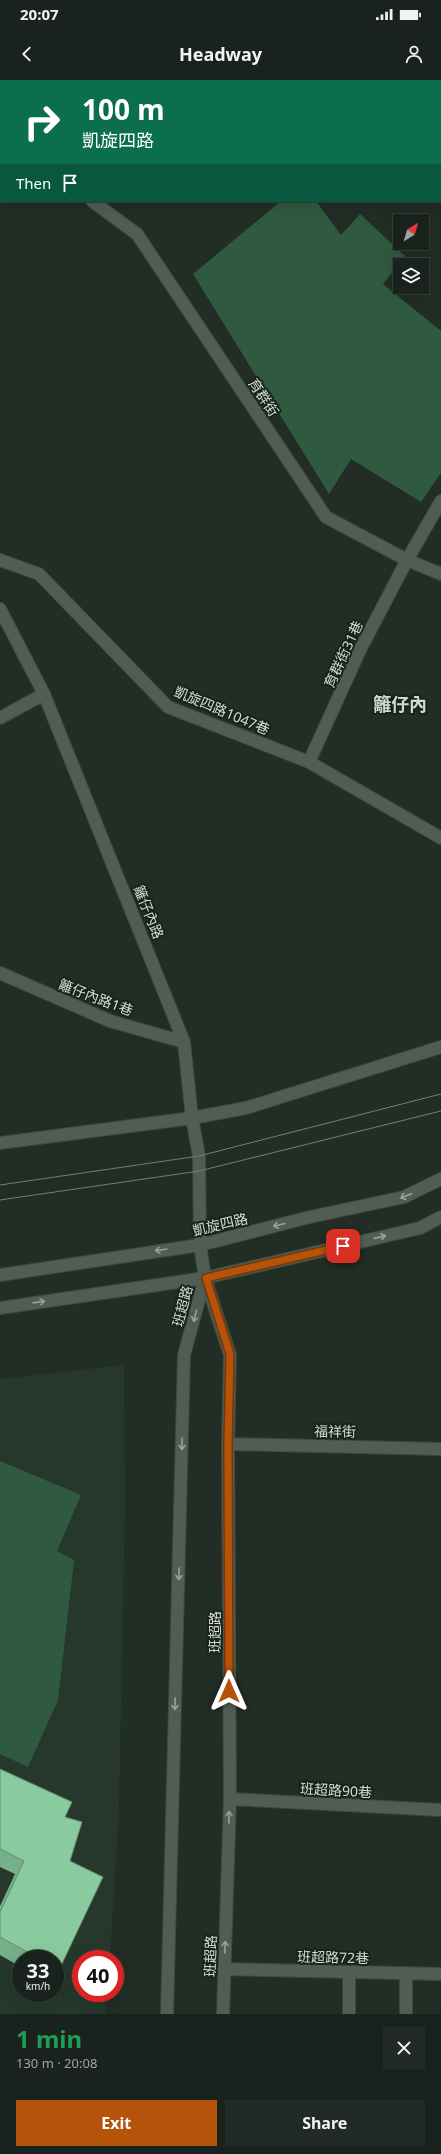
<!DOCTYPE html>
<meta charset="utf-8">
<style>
:root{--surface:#19221c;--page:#222a25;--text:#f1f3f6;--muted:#9fa4a3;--line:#373f3b;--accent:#b45309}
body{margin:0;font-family:"Noto Sans","Noto Sans TC",sans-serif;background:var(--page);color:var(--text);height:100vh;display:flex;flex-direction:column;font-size:15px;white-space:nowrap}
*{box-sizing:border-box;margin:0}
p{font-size:13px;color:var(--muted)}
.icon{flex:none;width:22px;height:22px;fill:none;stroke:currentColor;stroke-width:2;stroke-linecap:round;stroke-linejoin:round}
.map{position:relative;height:1934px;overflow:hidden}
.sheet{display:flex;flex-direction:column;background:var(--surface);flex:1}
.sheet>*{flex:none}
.banner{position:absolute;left:0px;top:0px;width:441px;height:122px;box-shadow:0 4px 16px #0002,0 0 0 1px var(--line);background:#0b6e4f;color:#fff;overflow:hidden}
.needle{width:26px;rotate:38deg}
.controls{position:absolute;left:393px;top:134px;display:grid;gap:8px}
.controls a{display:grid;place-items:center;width:36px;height:36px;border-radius:0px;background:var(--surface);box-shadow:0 4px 16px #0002,0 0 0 1px var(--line);font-size:20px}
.speed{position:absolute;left:12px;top:1870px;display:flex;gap:8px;font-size:20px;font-weight:700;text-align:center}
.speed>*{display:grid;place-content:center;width:52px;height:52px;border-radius:50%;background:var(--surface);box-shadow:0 4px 16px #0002,0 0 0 1px var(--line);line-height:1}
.speed small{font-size:10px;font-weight:400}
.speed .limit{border:6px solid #d22;background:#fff;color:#111}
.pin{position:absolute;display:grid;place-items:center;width:34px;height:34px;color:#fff;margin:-17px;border-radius:8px;box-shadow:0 2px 6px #0006}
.me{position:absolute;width:44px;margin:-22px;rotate:0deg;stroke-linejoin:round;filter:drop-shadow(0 0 3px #0008)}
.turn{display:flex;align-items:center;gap:14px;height:84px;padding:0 16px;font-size:18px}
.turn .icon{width:52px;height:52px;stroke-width:2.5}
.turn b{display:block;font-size:28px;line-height:34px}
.then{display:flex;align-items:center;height:38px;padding:0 16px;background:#0003;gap:8px;font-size:15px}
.round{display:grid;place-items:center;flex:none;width:42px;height:42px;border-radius:0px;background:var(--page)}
.summary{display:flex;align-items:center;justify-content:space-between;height:68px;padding:0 16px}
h1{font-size:24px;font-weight:700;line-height:30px;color:#1e9e55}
.button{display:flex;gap:8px;margin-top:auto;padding:8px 16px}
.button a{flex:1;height:46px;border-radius:0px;background:var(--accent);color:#fff;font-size:16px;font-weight:700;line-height:46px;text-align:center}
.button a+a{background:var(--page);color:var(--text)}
.status{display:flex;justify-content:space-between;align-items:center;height:28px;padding:0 20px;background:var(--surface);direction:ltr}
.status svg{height:11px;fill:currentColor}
header{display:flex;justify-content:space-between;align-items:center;height:52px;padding:0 16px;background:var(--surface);font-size:18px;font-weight:700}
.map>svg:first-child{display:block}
</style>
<div class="status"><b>20:07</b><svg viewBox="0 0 49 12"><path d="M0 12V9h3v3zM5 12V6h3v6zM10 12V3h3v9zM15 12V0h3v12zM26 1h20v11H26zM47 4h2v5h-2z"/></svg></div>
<header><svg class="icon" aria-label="back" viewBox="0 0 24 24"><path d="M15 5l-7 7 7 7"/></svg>Headway<svg class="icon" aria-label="person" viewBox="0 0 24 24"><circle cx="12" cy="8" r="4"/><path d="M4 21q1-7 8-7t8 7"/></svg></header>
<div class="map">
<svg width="441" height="1934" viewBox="0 0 441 1934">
<rect width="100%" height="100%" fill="#212d25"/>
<!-- built -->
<path fill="#26382c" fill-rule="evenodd" d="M124,1285l1,142 -6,301 -9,151h-29v34h26l-1,21h-106v-635zM21,1879h34v34h-34z"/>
<!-- green -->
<g fill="#305a3f">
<path d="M8,0h81l-2,1z"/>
<path d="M281,121h35l25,34 19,-21 45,42 -22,28 58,47v142l-20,29 -70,-43 -22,35 -136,-220z"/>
<path d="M0,1381l81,34 -24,56 17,9 -16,140 -30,67 -28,-13z"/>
</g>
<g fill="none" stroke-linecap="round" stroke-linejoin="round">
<!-- minor casing -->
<g stroke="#3e4842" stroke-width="14">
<g id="minor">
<path d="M330,0l1,1"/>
<path d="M220,1l2,-1"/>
<path d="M0,32l1,1"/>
<path d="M0,103h1"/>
<path d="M440,108l1,1"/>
<path d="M92,121l45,33 189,283 81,43 34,14"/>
<path d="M0,480l39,14 129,133 141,55 132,76"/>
<path d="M0,529l44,85 140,348 8,76 7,38 1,89 5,33 25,77 -2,89 2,355 -7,215"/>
<path d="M0,638l44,-24"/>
<path d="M309,682l51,-112 47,-90 34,-59"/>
<path d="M0,893l110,48 74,21"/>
<path d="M0,1063l192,-25 54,-10 195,-61"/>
<path d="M0,1195l200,-30 110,-28 94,-20 37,-18"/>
<path d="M0,1228l205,-30 215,-50 21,-11"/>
<path d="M228,1364l213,5"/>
<path d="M230,1719l211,11"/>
<path d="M224,1889l217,5"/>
<path d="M167,1934l17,-659 21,-77"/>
<path d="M349,1934v-42"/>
<path d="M406,1934v-41"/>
</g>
</g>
<!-- minor -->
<use href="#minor" stroke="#505d54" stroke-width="12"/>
<!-- tram -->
<g stroke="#747e77" stroke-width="1">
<path d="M0,1105l199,-29 242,-62"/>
<path d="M0,1120l199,-29 242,-60"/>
</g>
</g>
<!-- wall -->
<g fill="#76af89">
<path d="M363,0h72l-1,1h-72z"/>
<path d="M441,0v95l-1,-1v-93z"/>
<path d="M0,1689l65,48 5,44 -11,109 -4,6v-17h-34v8l-21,-12v-49l15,-32 -15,-7z"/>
</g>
<!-- building -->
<g fill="#89cb9f" stroke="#608e6f">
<path d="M372,0h60l-1,1h-58z"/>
<path d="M440,0h1v23l-1,-1v-21h-1z"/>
<path d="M441,28v19h-1v-18z"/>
<path d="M441,50v28l-1,-1v-25z"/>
<path d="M0,1689l72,33 -7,15 17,5 -12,39 33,16 -44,93 -4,-3v-8h-15l-40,-22v-25l24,-51 -24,-12z"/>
</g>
<!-- one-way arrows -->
<defs><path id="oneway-shaft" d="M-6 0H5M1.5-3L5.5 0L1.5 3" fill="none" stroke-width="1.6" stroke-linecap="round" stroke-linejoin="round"/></defs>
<g stroke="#98a29b">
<use href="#oneway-shaft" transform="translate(406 1116) rotate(159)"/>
<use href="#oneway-shaft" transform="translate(279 1145) rotate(166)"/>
<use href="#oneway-shaft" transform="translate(380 1157) rotate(-13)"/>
<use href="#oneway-shaft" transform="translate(161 1170) rotate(171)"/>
<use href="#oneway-shaft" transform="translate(39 1222) rotate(-8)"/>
<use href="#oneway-shaft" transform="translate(195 1236) rotate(105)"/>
<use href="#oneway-shaft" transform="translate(182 1364) rotate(91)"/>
<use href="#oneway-shaft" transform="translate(179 1494) rotate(91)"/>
<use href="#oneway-shaft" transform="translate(175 1624) rotate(91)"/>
<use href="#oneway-shaft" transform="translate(229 1737) rotate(-88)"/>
<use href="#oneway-shaft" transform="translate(225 1867) rotate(-88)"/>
</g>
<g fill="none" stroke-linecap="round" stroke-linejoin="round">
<!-- route casing -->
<g stroke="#753606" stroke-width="10">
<path id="route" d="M229,1611l-1,-247 2,-90 -24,-76 137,-32"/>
</g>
<!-- route -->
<use href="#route" stroke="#b45309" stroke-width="7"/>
</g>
<g text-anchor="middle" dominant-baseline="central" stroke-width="4" stroke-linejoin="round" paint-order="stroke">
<!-- street labels -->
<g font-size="14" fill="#d3dbd5" stroke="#18231b">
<text transform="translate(264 317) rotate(56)">育群街</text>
<text transform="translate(343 574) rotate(-65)">育群街31巷</text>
<text transform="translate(222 630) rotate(23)">凱旋四路1047巷</text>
<text transform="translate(149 832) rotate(68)">籬仔內路</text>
<text transform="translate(96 917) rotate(21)">籬仔內路1巷</text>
<text transform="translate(220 1144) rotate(-13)">凱旋四路</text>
<text transform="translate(182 1226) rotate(-75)">班超路</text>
<text transform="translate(335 1351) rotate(1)">福祥街</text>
<text transform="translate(214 1552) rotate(-90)">班超路</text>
<text transform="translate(336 1710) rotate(3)">班超路90巷</text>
<text transform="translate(210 1876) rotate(-88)">班超路</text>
<text transform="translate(333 1877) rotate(1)">班超路72巷</text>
</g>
<!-- district labels -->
<g font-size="18" font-weight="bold" fill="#ccdbd1" stroke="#18231b">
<text x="400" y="624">籬仔內</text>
</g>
</g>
</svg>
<div class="controls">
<a><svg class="needle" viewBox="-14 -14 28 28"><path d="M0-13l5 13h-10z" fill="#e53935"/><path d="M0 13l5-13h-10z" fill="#9fa4a3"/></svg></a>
<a><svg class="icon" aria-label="layers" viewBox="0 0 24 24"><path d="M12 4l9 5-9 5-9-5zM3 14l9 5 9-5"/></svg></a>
</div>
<div class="speed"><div>33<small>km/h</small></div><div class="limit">40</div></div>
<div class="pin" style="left:343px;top:1166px;background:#d93025"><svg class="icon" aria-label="arrive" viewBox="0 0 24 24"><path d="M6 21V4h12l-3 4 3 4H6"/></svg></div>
<svg class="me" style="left:229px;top:1611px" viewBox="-20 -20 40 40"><path d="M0-17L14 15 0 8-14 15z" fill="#b45309" stroke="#fff" stroke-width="4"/></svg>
<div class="banner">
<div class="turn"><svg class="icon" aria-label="right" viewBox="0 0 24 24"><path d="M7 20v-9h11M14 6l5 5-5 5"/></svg><div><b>100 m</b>凱旋四路</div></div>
<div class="then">Then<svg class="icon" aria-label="arrive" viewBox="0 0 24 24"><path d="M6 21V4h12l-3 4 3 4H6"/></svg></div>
</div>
</div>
<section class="sheet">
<div class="summary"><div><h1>1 min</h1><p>130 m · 20:08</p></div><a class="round"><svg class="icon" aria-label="close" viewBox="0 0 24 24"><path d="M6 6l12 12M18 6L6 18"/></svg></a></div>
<div class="button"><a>Exit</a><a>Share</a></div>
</section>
